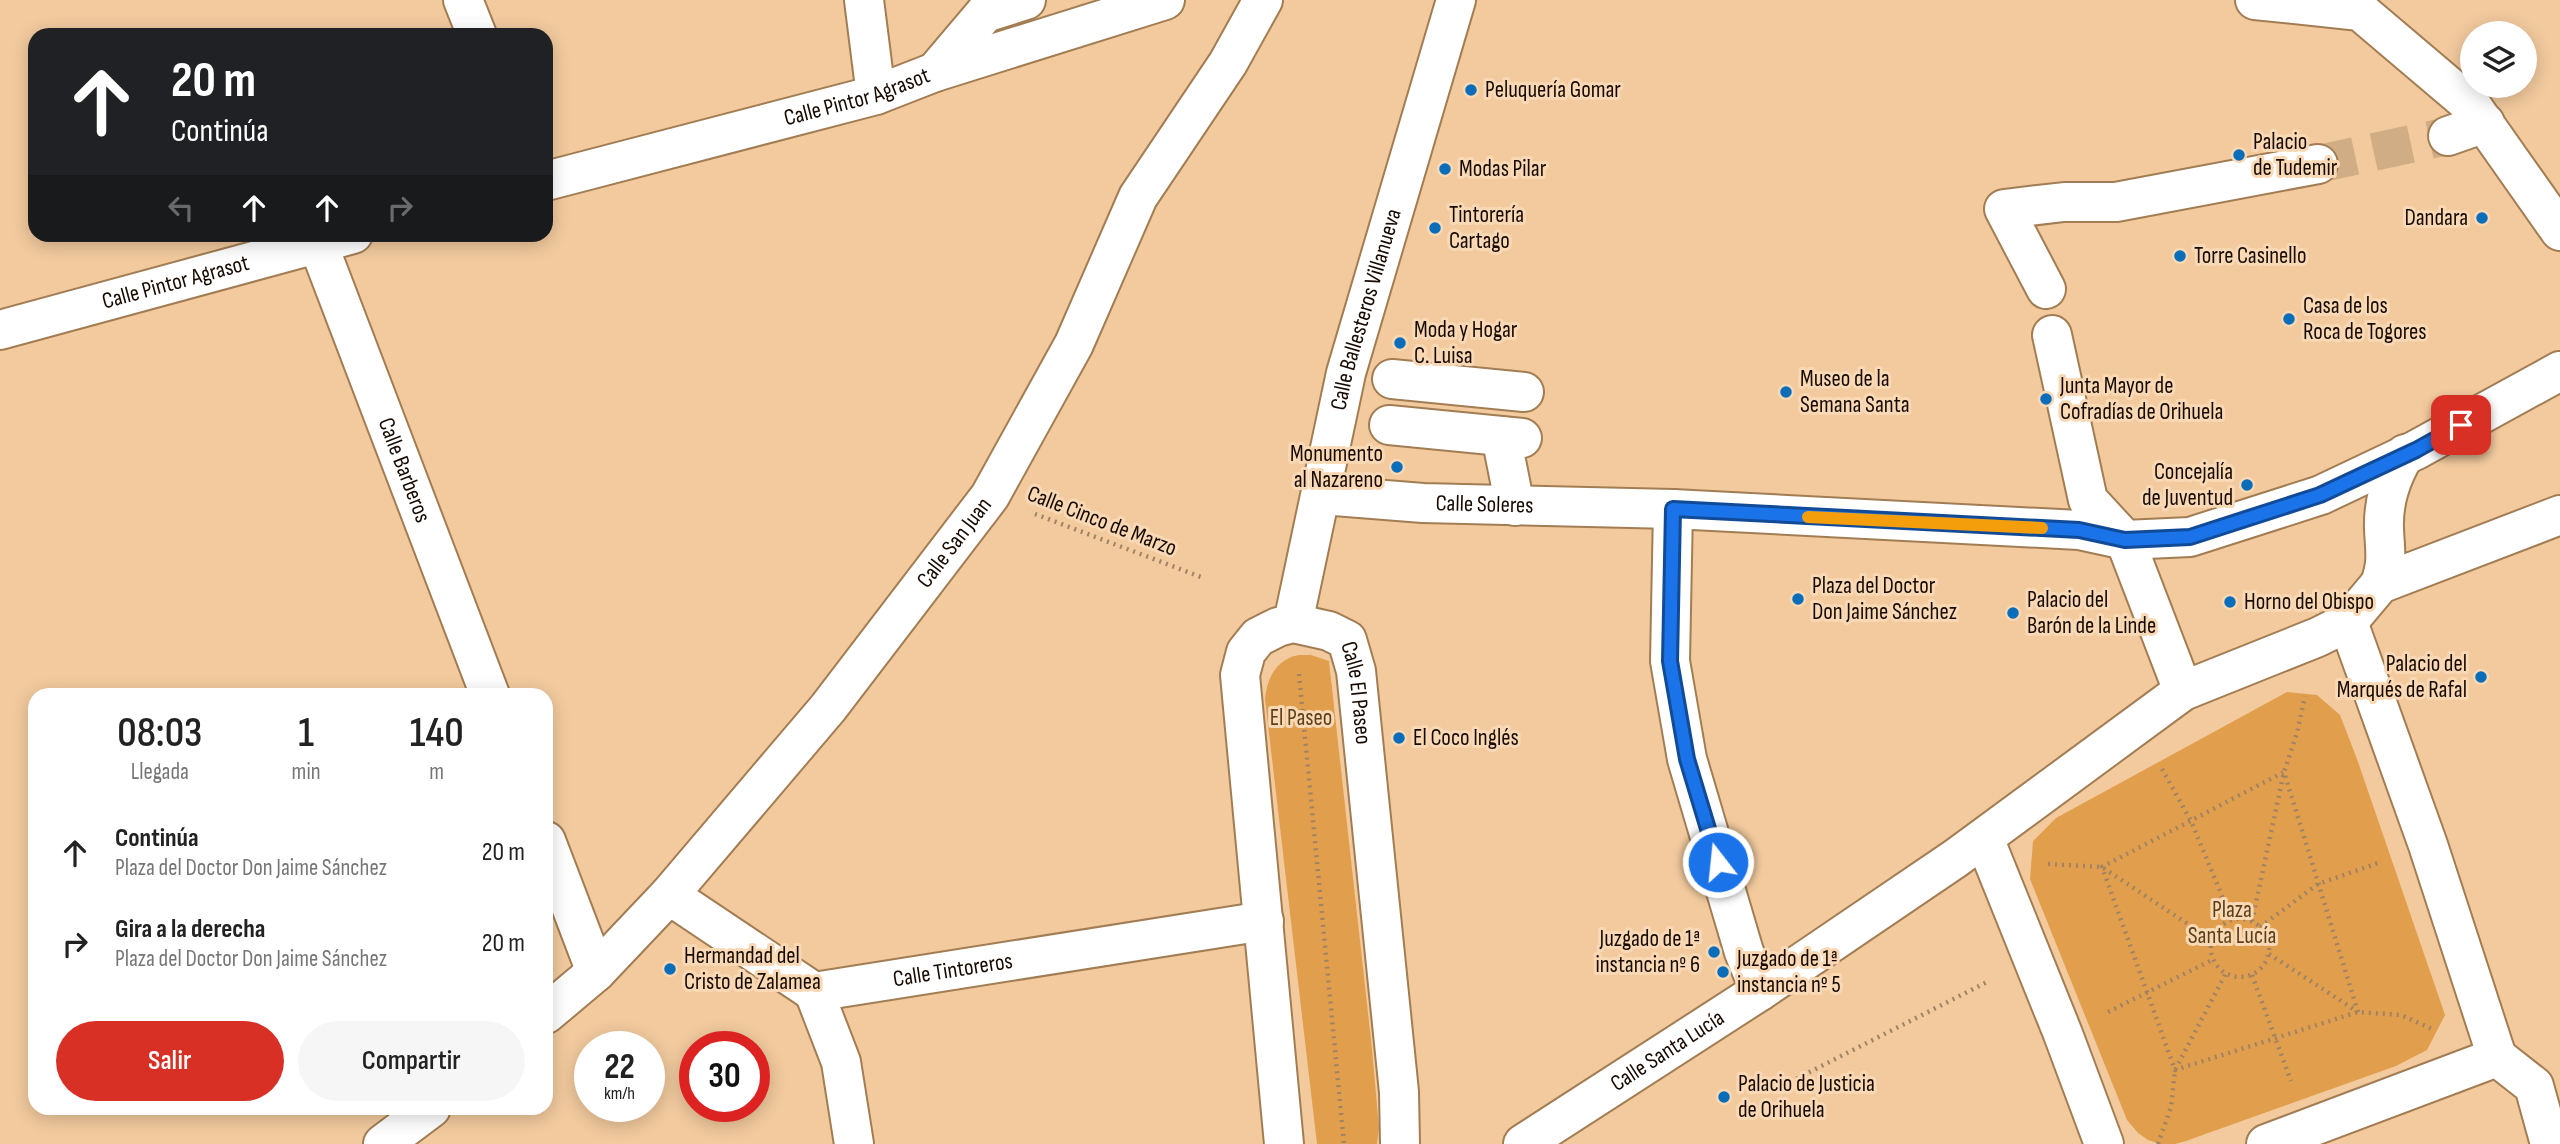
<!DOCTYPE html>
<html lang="es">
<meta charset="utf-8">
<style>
:root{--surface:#fff;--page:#f6f6f6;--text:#222;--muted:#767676;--accent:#d93025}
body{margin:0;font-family:"Sofia Sans Condensed",sans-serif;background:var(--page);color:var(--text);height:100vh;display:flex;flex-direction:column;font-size:26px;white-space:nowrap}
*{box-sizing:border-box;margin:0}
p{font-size:23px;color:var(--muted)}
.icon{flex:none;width:38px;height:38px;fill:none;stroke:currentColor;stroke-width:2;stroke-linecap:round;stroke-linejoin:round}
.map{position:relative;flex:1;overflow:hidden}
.details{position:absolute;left:28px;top:688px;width:525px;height:427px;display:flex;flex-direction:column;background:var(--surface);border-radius:21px;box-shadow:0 4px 18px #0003}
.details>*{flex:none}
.hud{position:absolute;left:28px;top:28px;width:525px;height:214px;border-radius:21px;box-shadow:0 4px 18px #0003;background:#202124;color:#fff;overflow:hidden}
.buttons{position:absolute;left:2460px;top:21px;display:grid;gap:14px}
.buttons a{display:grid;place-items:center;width:77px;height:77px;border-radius:50%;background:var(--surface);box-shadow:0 4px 18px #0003;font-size:35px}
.speed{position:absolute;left:574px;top:1031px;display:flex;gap:14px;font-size:35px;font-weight:700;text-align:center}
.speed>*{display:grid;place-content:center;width:91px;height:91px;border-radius:50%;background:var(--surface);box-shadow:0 4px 18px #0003;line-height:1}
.speed small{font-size:18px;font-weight:400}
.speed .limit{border:10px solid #d22;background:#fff;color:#111}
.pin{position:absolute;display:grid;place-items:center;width:60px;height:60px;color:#fff;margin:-30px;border-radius:14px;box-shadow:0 4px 10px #0006}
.me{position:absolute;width:77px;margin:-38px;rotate:344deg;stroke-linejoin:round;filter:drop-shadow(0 0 5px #0008)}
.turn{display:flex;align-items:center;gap:24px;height:147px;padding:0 28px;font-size:32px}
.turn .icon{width:91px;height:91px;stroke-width:2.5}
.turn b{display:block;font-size:49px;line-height:60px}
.lanes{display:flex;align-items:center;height:66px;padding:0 28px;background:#0003;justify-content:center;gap:35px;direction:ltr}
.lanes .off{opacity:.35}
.eta{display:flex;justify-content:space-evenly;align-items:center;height:119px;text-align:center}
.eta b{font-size:42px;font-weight:600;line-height:49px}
.button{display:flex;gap:14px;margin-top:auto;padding:14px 28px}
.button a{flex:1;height:80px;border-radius:42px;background:var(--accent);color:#fff;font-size:28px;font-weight:600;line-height:80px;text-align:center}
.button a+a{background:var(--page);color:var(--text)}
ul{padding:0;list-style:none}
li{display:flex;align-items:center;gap:21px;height:91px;padding:0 28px}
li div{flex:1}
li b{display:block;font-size:26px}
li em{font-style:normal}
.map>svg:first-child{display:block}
</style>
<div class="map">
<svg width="2560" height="1144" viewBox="0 0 2560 1144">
<rect width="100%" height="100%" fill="#f2ca9e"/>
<!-- green -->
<g fill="#e19f4d">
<path d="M1299,655h12l18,6 43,388 7,79 -2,16h-60l-52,-445c2,-22 12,-40 34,-44z"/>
<path d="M2287,692l30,3 23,20 17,44 88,256 -18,35 -31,16 -210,75 -11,3h-15l-12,-4 -10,-7 -11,-13 -97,-241 3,-38 23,-23z"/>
</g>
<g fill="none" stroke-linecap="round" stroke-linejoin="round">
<!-- street-tunnel -->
<path stroke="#d1ad86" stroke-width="38" stroke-dasharray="38 19" stroke-linecap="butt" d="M2318,164l130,-28"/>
<!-- street casing -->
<g stroke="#a27d53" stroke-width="42">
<g id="street">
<path d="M463,0l14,35"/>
<path d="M864,0l12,95"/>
<path d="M2255,0l105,11 112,95 88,125"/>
<path d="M935,72l50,-59 41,-13"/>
<path d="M2448,136l37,-13"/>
<path id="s1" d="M318,244l172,451"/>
<path d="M2046,289l-42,-80 60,-7h52l202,-38"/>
<path d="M2052,335l36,165 37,40 58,151"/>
<path d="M1392,379l132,13"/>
<path d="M1389,425l133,13"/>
<path d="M1501,436l14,70"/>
<path id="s2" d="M1322,495l101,8 250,6 406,21 46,10 65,-3 131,-42 95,-45 144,-79"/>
<path d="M1673,509l-3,152 17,98 57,193 16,39"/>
<path d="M2380,584c8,-23 5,-32 4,-55 -1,-28 7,-51 21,-75"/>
<path d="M2348,622l80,223 69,212"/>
<path id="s3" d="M1293,623l53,-250 110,-373"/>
<path d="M1984,838l79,196 41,110"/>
<path d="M546,841l50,131"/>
<path id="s4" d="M669,895l145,97 450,-71"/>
<path d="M814,992l27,70 13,82"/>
<path id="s5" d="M546,1014l50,-42 73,-77 159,-187 162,-212 84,-152 64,-147 90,-134 35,-63"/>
<path d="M2497,1057l37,29 16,58"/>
<path d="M383,1144l48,-36"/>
<path id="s6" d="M1284,1144l-44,-469 6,-23 12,-15 20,-10 15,-4 36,8 18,9 9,31 43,421 1,52"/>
<path id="s7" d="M1523,1144l237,-153 196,-133 227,-167 135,-54 30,-15 32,-38 180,-69"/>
<path d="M2266,1144l231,-87"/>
</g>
</g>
<!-- secondary casing -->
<g stroke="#a27d53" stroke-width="42">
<g id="secondary">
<path id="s8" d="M546,181l330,-86 59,-23 230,-72"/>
<path id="s9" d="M0,330l353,-96"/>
</g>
</g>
<!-- path -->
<g stroke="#a18364" stroke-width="4.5" stroke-dasharray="2 5" stroke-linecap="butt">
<path d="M1035,514l166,63"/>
<path d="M1299,674l45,470"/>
<path d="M2162,769l29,52 41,99"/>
<path d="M2048,864l54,3 110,73"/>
<circle cx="2240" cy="948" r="29"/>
<path d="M2252,921l32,-149 13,-39 8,-37"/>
<path d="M2260,927l58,-43 63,-22"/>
<path d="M2269,954l89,58"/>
<path d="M2252,975l39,106"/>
<path d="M2108,1012l106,-53"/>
<path d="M2358,1012l-74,-240 -182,95 73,203 183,-58 43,3 31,14"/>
<path d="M1784,1085l205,-104"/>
<path d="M2158,1144l13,-37 4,-37 51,-97"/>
</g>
<!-- street -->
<use href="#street" stroke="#fff" stroke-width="38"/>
<!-- secondary -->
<use href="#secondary" stroke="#fff" stroke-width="38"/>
</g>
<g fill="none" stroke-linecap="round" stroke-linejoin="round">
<!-- route casing -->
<g stroke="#114b97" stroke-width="18">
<path id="route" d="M1718,862l-31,-103 -17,-98 3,-152 406,21 46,10 65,-3 130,-42 96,-45 45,-25"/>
</g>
<!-- route -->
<use href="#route" stroke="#1a73e8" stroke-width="12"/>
<!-- slow -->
<path stroke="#f59e0b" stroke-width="12" d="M1808,517l234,11"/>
</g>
<!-- markers -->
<g fill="#0a6db9" stroke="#f9d9b5" stroke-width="2.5">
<circle cx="1471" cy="90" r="7"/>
<circle cx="2239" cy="155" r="7"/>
<circle cx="1445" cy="169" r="7"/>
<circle cx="2482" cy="218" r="7"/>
<circle cx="1435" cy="228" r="7"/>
<circle cx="2180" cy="256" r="7"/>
<circle cx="2289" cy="319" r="7"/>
<circle cx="1400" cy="343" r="7"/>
<circle cx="1786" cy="392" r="7"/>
<circle cx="2046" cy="399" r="7"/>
<circle cx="1397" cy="467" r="7"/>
<circle cx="2247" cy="485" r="7"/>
<circle cx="1798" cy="599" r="7"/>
<circle cx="2230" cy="602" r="7"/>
<circle cx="2013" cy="613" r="7"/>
<circle cx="2481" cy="677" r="7"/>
<circle cx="1399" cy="738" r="7"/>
<circle cx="1714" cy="952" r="7"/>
<circle cx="670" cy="969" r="7"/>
<circle cx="1723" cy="972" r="7"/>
<circle cx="1724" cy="1097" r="7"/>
</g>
<g text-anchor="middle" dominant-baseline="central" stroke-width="6" stroke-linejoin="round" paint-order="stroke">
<!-- poi labels -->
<g font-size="23" fill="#170a00" stroke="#f9d9b5" text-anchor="start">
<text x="1485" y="90">Peluquería Gomar</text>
<text x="2253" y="142">Palacio<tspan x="2253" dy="26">de Tudemir</tspan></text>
<text x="1459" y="169">Modas Pilar</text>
<text x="1449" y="215">Tintorería<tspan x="1449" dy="26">Cartago</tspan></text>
<text x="2468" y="218" text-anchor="end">Dandara</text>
<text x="2194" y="256">Torre Casinello</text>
<text x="2303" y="306">Casa de los<tspan x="2303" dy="26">Roca de Togores</tspan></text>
<text x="1414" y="330">Moda y Hogar<tspan x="1414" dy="26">C. Luisa</tspan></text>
<text x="1800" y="379">Museo de la<tspan x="1800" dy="26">Semana Santa</tspan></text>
<text x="2060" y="386">Junta Mayor de<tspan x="2060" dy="26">Cofradías de Orihuela</tspan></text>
<text x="1383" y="454" text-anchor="end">Monumento<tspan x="1383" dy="26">al Nazareno</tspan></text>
<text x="2233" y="472" text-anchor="end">Concejalía<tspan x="2233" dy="26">de Juventud</tspan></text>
<text x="1812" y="586">Plaza del Doctor<tspan x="1812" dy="26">Don Jaime Sánchez</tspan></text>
<text x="2027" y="600">Palacio del<tspan x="2027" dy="26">Barón de la Linde</tspan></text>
<text x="2244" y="602">Horno del Obispo</text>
<text x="2467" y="664" text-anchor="end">Palacio del<tspan x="2467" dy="26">Marqués de Rafal</tspan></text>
<text x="1413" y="738">El Coco Inglés</text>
<text x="1700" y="939" text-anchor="end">Juzgado de 1ª<tspan x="1700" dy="26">instancia nº 6</tspan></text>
<text x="684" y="956">Hermandad del<tspan x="684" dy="26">Cristo de Zalamea</tspan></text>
<text x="1737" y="959">Juzgado de 1ª<tspan x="1737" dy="26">instancia nº 5</tspan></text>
<text x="1738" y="1084">Palacio de Justicia<tspan x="1738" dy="26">de Orihuela</tspan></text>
</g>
<!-- street labels -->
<g font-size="23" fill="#170a00" stroke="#f9d9b5">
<text stroke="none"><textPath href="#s8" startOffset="322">Calle Pintor Agrasot</textPath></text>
<text stroke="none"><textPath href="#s9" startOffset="182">Calle Pintor Agrasot</textPath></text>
<text stroke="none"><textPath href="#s3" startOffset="322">Calle Ballesteros Villanueva</textPath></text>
<text stroke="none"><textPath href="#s1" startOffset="242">Calle Barberos</textPath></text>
<text stroke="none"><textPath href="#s2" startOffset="163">Calle Soleres</textPath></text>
<text transform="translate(1102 521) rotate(21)">Calle Cinco de Marzo</text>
<text stroke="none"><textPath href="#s5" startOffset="625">Calle San Juan</textPath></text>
<text stroke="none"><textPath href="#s6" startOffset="663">Calle El Paseo</textPath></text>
<text stroke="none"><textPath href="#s4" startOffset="315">Calle Tintoreros</textPath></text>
<text stroke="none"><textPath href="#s7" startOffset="172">Calle Santa Lucía</textPath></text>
</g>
<!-- park labels -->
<g font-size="23" fill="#5b3e1a" stroke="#f9d9b5">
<text x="1301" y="718">El Paseo</text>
<text x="2232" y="910">Plaza<tspan x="2232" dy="26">Santa Lucía</tspan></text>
</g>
</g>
</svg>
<div class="buttons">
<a><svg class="icon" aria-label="layers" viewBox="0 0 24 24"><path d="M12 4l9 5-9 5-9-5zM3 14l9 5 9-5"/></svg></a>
</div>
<div class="speed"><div>22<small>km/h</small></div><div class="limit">30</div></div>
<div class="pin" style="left:2461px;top:425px;background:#d93025"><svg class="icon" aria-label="arrive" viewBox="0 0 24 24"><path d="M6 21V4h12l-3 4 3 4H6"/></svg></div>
<svg class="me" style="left:1718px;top:862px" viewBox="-20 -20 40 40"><circle r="17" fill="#1a73e8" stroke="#fff" stroke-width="3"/><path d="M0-11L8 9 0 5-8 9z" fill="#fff"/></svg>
<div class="hud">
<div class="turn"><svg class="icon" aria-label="ahead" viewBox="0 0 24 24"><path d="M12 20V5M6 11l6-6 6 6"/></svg><div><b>20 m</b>Continúa</div></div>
<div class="lanes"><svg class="icon off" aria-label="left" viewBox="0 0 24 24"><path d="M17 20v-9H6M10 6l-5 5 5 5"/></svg><svg class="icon" aria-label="ahead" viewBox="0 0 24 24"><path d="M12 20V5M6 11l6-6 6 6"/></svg><svg class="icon" aria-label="ahead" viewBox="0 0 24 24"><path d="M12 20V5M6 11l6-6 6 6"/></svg><svg class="icon off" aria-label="right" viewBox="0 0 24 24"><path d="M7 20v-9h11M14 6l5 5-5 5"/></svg></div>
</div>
<section class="details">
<div class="eta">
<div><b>08:03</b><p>Llegada</p></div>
<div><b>1</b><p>min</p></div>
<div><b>140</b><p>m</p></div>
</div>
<ul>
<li><svg class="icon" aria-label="ahead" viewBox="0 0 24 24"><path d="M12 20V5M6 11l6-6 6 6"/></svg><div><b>Continúa</b><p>Plaza del Doctor Don Jaime Sánchez</p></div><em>20 m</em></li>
<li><svg class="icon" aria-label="right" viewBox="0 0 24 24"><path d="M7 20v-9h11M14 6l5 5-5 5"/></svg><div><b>Gira a la derecha</b><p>Plaza del Doctor Don Jaime Sánchez</p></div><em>20 m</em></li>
</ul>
<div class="button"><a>Salir</a><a>Compartir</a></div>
</section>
</div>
